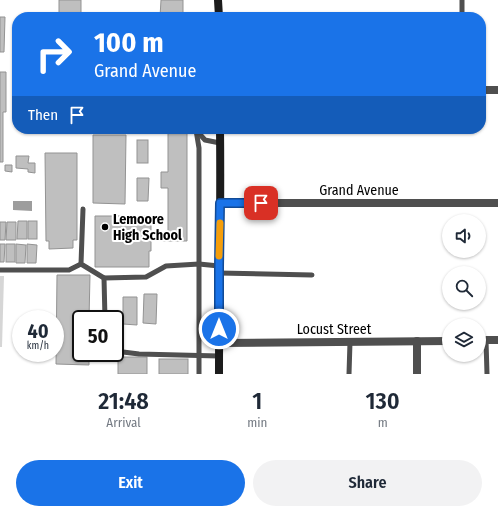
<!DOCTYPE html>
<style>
:root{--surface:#fff;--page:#f2f2f3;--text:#1f2937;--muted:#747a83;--accent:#1a73e8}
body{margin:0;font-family:"Fira Sans Condensed",sans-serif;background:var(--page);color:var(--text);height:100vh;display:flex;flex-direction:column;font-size:15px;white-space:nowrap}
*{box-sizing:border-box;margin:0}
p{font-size:13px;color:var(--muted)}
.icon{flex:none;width:22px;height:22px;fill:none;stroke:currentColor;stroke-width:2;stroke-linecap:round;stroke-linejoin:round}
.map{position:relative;height:374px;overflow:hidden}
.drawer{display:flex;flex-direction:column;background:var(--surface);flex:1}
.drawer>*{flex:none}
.top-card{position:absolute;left:12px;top:12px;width:474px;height:122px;border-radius:16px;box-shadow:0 1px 3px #0004;background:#1a73e8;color:#fff;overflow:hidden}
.tools{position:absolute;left:442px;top:214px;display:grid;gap:8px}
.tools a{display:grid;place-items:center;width:44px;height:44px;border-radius:50%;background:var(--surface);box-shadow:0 1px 3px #0004;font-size:20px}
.speed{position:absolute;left:12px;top:310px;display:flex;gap:8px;font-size:20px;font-weight:700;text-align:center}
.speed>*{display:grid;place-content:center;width:52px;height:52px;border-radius:50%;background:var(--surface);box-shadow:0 1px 3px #0004;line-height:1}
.speed small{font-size:10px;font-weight:400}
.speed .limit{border:2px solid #111;border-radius:6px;background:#fff;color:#111}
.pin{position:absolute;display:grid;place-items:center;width:34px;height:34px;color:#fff;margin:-17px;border-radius:8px;box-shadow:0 2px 6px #0006}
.me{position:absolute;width:44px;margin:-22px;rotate:0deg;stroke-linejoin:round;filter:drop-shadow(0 0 3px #0008)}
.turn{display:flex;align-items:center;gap:14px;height:84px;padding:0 16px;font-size:18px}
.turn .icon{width:52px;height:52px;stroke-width:2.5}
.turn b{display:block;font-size:28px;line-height:34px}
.then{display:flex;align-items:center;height:38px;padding:0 16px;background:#0003;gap:8px;font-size:15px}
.eta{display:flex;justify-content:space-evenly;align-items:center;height:68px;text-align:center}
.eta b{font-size:24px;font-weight:600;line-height:28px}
.primary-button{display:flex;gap:8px;margin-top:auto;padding:8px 16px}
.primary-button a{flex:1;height:46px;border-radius:24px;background:var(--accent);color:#fff;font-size:16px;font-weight:600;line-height:46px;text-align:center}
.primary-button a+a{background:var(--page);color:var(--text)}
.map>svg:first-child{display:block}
</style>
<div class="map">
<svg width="498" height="374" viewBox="0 0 498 374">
<rect width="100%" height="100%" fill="#fff"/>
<!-- green -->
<path fill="#d6d6d6" d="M0,276h4l-2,71h-2z"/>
<!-- water -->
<path fill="#9d9d9d" d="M13,201h19v10l-19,-1z"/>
<!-- building -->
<g fill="#bfbfbf" stroke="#939393">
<rect x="59" y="0" width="22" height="17"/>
<path d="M161,0h22v17h-23z"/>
<path d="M0,17h5l-1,35h-4z"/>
<path d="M0,72h6v40h-3v50h-3z"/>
<path d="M168,130h19v111h-26v-8h7v-45h-7v-16h7z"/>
<path d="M93,135h33l-1,69 -32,-1z"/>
<rect x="137" y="140" width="11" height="23"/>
<path d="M45,153h32v87h-4v8l-24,1v-8h-3z"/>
<path d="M16,156h13l-1,7h7v10l-7,-1v-3l-12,-1z"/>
<path d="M5,165h7v7l-7,-1z"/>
<path d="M137,178h12l-1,23h-11z"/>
<path d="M95,216h54v7h2v28h-2v16h-54z"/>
<path d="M18,221h9v18h-10z"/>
<rect x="28" y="221" width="9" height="18"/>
<path d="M0,222h6l-1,18h-5z"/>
<path d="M7,222h9v18h-10z"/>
<path d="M0,244h5l-1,18h-4z"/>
<rect x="6" y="244" width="9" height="18"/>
<path d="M16,244l10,1 -1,18h-9z"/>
<path d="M27,244l10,1 -1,18h-9z"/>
<path d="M57,275h33l-1,44h-8v34h8v12l-33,-1z"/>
<path d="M144,294h13l-1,30 -13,-1z"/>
<path d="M123,297h14v28l-14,-1z"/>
<rect x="118" y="357" width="29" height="17"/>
<rect x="159" y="359" width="29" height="15"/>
</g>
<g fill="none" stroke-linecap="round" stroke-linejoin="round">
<!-- service -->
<g stroke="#4f4f4f" stroke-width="5">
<path d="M462,0v17"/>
<path d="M196,130l3,18v226"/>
<path d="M196,130l9,10 15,3"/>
<path d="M83,209l-2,55 23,14"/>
<path d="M0,270h69l12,-6"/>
<path d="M219,273l93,2"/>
<path d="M105,319l-1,-41 42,-1 20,-11 33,-2 20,2"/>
<path d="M486,340l1,34"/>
<path d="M115,351l24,3 80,2"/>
<path d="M349,374l1,-32"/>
</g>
<!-- minor -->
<g stroke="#4f4f4f" stroke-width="8">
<path d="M481,90h17"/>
<path d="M221,203h277"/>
<path d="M479,340h19"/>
<path d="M219,343l230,-2"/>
<path d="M417,374v-33"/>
</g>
<!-- secondary -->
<g stroke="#1c1c1c" stroke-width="8">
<path d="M218,0l1,17"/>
<path d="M219,374c0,-82 2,-163 1,-245"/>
</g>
</g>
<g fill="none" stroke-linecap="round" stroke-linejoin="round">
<!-- route casing -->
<g stroke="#114b97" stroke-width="10">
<path id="route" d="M219,329v-63l1,-63h41"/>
</g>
<!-- route -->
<use href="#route" stroke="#1a73e8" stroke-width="7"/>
<!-- slow -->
<path stroke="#f59e0b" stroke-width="7" d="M219,256l1,-33"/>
</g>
<!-- markers -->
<circle fill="#000" stroke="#fff" stroke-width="1.5" cx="105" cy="227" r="4"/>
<g text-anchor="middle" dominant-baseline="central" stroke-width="4" stroke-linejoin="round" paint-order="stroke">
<!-- street labels -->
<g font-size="14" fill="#000" stroke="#fff">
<text x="359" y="190">Grand Avenue</text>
<text x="334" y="329">Locust Street</text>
</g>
<!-- poi labels -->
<g font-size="14" font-weight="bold" fill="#000" stroke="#fff" text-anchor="start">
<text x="113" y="219">Lemoore<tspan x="113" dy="16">High School</tspan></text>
</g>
</g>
</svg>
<div class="tools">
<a><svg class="icon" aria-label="sound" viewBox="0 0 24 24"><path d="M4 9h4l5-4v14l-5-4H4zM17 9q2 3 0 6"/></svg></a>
<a><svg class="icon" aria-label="search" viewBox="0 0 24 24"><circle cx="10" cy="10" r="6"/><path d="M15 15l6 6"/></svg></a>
<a><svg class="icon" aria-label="layers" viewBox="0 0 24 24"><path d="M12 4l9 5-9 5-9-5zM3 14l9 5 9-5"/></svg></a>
</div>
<div class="speed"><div>40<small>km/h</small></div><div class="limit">50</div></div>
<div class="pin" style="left:261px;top:203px;background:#d93025"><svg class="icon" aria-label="arrive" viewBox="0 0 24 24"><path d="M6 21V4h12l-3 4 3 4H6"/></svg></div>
<svg class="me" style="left:219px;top:329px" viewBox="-20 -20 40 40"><circle r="17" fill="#1a73e8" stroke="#fff" stroke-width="3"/><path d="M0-11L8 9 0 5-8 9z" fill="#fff"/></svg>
<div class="top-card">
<div class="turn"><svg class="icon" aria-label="right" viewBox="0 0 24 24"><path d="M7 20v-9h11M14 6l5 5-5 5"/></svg><div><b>100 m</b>Grand Avenue</div></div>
<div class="then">Then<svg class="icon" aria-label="arrive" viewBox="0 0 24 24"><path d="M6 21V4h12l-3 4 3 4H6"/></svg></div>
</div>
</div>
<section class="drawer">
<div class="eta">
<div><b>21:48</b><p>Arrival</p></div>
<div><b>1</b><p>min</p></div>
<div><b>130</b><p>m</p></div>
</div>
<div class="primary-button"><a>Exit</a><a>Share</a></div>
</section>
